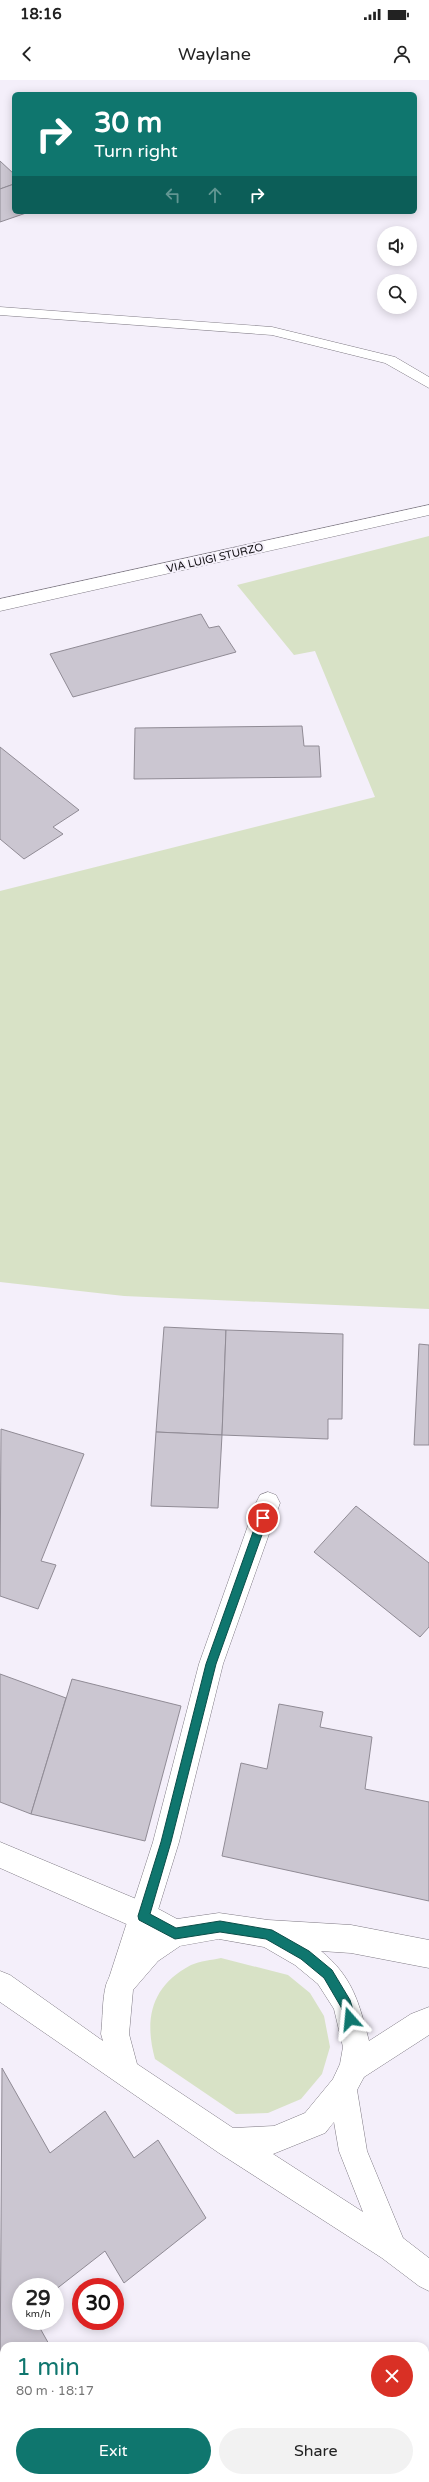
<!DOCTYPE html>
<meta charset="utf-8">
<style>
:root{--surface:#fff;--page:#f2f2f2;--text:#222;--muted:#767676;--accent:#0f766e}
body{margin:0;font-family:"Varela Round",sans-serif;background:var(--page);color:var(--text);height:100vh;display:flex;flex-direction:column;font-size:15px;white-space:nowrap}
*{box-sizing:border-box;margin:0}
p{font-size:13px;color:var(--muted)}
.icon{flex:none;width:22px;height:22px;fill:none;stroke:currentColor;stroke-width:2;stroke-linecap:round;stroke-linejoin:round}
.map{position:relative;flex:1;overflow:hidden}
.panel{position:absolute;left:0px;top:2262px;width:429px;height:140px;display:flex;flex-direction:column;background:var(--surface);border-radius:12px 12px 0 0;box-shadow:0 2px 10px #0003}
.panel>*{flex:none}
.banner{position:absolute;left:12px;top:12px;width:405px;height:122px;border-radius:6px;box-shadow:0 2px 10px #0003;background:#0f766e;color:#fff;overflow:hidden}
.fabs{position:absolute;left:377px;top:146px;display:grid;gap:8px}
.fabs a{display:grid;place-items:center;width:40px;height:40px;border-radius:50%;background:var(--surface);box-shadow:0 2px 10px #0003;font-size:20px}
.speed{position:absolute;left:12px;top:2198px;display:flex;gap:8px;font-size:20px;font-weight:700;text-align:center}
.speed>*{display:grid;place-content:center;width:52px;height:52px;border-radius:50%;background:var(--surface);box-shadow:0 2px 10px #0003;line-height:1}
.speed small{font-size:10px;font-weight:400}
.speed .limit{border:6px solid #d22;background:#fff;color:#111}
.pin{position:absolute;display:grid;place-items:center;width:34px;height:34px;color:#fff;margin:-17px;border:2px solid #fff;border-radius:50%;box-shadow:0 1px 4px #0007}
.me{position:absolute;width:44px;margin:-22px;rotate:342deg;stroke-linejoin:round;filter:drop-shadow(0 0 3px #0008)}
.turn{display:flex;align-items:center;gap:14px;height:84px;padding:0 16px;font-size:18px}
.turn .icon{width:52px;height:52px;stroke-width:2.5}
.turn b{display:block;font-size:28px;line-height:34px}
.lanes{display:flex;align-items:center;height:38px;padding:0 16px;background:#0003;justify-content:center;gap:20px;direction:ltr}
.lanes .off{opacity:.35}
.round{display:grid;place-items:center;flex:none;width:42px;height:42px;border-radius:21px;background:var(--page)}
.head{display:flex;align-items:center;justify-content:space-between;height:68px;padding:0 16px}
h1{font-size:24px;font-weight:600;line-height:30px;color:var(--accent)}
.primary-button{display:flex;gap:8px;margin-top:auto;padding:8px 16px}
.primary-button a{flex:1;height:46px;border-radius:24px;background:var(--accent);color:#fff;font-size:16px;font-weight:600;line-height:46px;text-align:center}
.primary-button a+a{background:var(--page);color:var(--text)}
.status{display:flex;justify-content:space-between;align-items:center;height:28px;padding:0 20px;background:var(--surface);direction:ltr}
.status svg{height:11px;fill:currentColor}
header{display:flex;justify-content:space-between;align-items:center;height:52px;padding:0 16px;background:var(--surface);font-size:18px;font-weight:600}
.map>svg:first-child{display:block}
</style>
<div class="status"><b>18:16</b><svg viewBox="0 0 49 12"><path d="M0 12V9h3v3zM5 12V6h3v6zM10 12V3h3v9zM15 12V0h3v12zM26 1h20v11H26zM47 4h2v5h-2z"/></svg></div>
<header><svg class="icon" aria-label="back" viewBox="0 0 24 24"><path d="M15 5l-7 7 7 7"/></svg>Waylane<svg class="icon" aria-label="person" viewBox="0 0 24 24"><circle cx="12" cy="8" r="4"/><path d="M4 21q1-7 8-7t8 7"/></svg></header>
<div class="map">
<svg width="429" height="2402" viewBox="0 0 429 2402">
<rect width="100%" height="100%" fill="#f4effa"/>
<!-- green -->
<g fill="#d8e2c6">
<path d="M429,456v773l-305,-13 -124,-14v-391l375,-94 -60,-146 -21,4 -57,-70z"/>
<path d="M221,1878l67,17 22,18 14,23 6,31 -8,27 -21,25 -33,14 -32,1 -81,-55c-11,-40 -4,-73 36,-94 9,-4 21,-5 30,-7z"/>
</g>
<!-- building -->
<g fill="#cbc6d1" stroke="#908b95">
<path d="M0,81l14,13v10l-14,5z"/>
<path d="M14,104v28h15l-29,10v-33z"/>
<path d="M201,534l8,14 10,-2 17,26 -163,45 -23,-43z"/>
<path d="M302,646l2,20h15l2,31 -187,2 1,-51z"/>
<path d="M0,667l79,63 -26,17 10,7 -39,25 -24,-20z"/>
<path d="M164,1247l62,3 -4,105 -66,-3z"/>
<path d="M226,1250l117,4 -1,85h-14v20l-106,-4z"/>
<path d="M419,1264l10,1v100h-15z"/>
<path d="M1,1349l83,25 -43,107 15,4 -18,44 -38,-13z"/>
<path d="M156,1352l66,3 -4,73 -67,-2z"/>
<path d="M356,1426l73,57v64l-9,10 -106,-85z"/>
<path d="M0,1594l66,24 -35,116 -31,-12z"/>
<path d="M72,1599l109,27 -36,135 -114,-27z"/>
<path d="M279,1624l44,8 -3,15 52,10 -7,52 64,13v99l-207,-45 19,-93 26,6z"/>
<path d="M2,1988l48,85 55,-42 29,47 24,-18 48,78 -82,65 -19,-32 -50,39v-3h-34v34h15l14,25h-46v38l-4,3z"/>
<path d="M151,2398h79l2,4h-87z"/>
<path d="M238,2398h133l2,4h-140z"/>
</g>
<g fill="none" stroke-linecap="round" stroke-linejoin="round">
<!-- lane casing -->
<g stroke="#7f7a84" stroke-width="1">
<g id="lane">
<path d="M0,227l272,20 123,30 34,20v11l-44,-25 -113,-28 -272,-20z"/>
<path d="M268,1412l8,3 4,8 -57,161 -44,178 -42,136 -4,10 -10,4 -10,-4 -4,-10 44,-136 46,-178 57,-161 4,-8z"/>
</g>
</g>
<!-- street casing -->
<g stroke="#7f7a84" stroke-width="1">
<g id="street">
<path d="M429,425v10l-429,96v-12z"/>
<path d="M0,1762l153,64 24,13 42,-6 49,7 83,5 78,15v28l-78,-15 -30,-2c32,26 38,52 48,90l42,-27 18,-7v28l-65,42 -7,13 10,61 36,87 26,20v33l-10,-5 -37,-28 -163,-105 -219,-151v-31l10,4 93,66 -2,-7c2,-16 1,-34 5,-49 5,-16 30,-42 43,-51l-149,-66zM219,1859l45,8 31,18 23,19 16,25 9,38 -3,17 -7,15 -28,34 -31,13 -41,2 -96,-64 -8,-30 4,-44 25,-29 22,-15zM334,2042l5,29 24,61 -90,-58 52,-21z"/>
</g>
</g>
<!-- lane -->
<use href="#lane" fill="#fff" fill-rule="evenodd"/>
<!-- street -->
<use href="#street" fill="#fff" fill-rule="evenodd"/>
</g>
<!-- route -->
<path fill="#0f766e" stroke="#0a4d48" d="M263,1433l5,5 -52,146 -45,178 -21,72 26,14 44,-7 52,9 37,21 23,19 18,30 6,19 -6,6 -4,-2 -5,-16 -17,-29 -23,-19 -35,-20 -46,-7 -45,7 -36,-19 -1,-4 23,-74 45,-178 52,-146z"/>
<g text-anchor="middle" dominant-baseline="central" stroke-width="4" stroke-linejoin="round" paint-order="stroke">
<!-- far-street labels -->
<g font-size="11" fill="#0e0c0f" stroke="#f4effa">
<text transform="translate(215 478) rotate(-13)">VIA LUIGI STURZO</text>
</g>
</g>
</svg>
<div class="fabs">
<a><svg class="icon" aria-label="sound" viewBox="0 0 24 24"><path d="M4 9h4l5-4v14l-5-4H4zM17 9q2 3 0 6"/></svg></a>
<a><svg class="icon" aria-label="search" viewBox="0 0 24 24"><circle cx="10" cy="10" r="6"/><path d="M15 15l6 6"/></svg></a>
</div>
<div class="speed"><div>29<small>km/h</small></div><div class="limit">30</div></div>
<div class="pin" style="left:263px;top:1438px;background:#d93025"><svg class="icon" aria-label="arrive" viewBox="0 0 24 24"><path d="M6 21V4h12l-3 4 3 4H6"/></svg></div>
<svg class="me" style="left:350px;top:1939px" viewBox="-20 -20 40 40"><path d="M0-17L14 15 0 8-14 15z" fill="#0f766e" stroke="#fff" stroke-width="4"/></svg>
<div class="banner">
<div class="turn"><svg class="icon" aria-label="right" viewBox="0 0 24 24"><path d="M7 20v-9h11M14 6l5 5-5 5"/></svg><div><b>30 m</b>Turn right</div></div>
<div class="lanes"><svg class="icon off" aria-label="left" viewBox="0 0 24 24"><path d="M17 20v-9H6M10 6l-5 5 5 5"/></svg><svg class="icon off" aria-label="ahead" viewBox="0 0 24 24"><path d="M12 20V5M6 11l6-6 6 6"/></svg><svg class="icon" aria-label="right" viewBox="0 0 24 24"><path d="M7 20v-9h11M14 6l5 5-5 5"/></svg></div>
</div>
<section class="panel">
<div class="head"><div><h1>1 min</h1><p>80 m · 18:17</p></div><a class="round" style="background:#d93025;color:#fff"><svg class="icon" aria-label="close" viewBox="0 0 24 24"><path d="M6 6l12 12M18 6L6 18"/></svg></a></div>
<div class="primary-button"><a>Exit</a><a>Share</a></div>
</section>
</div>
